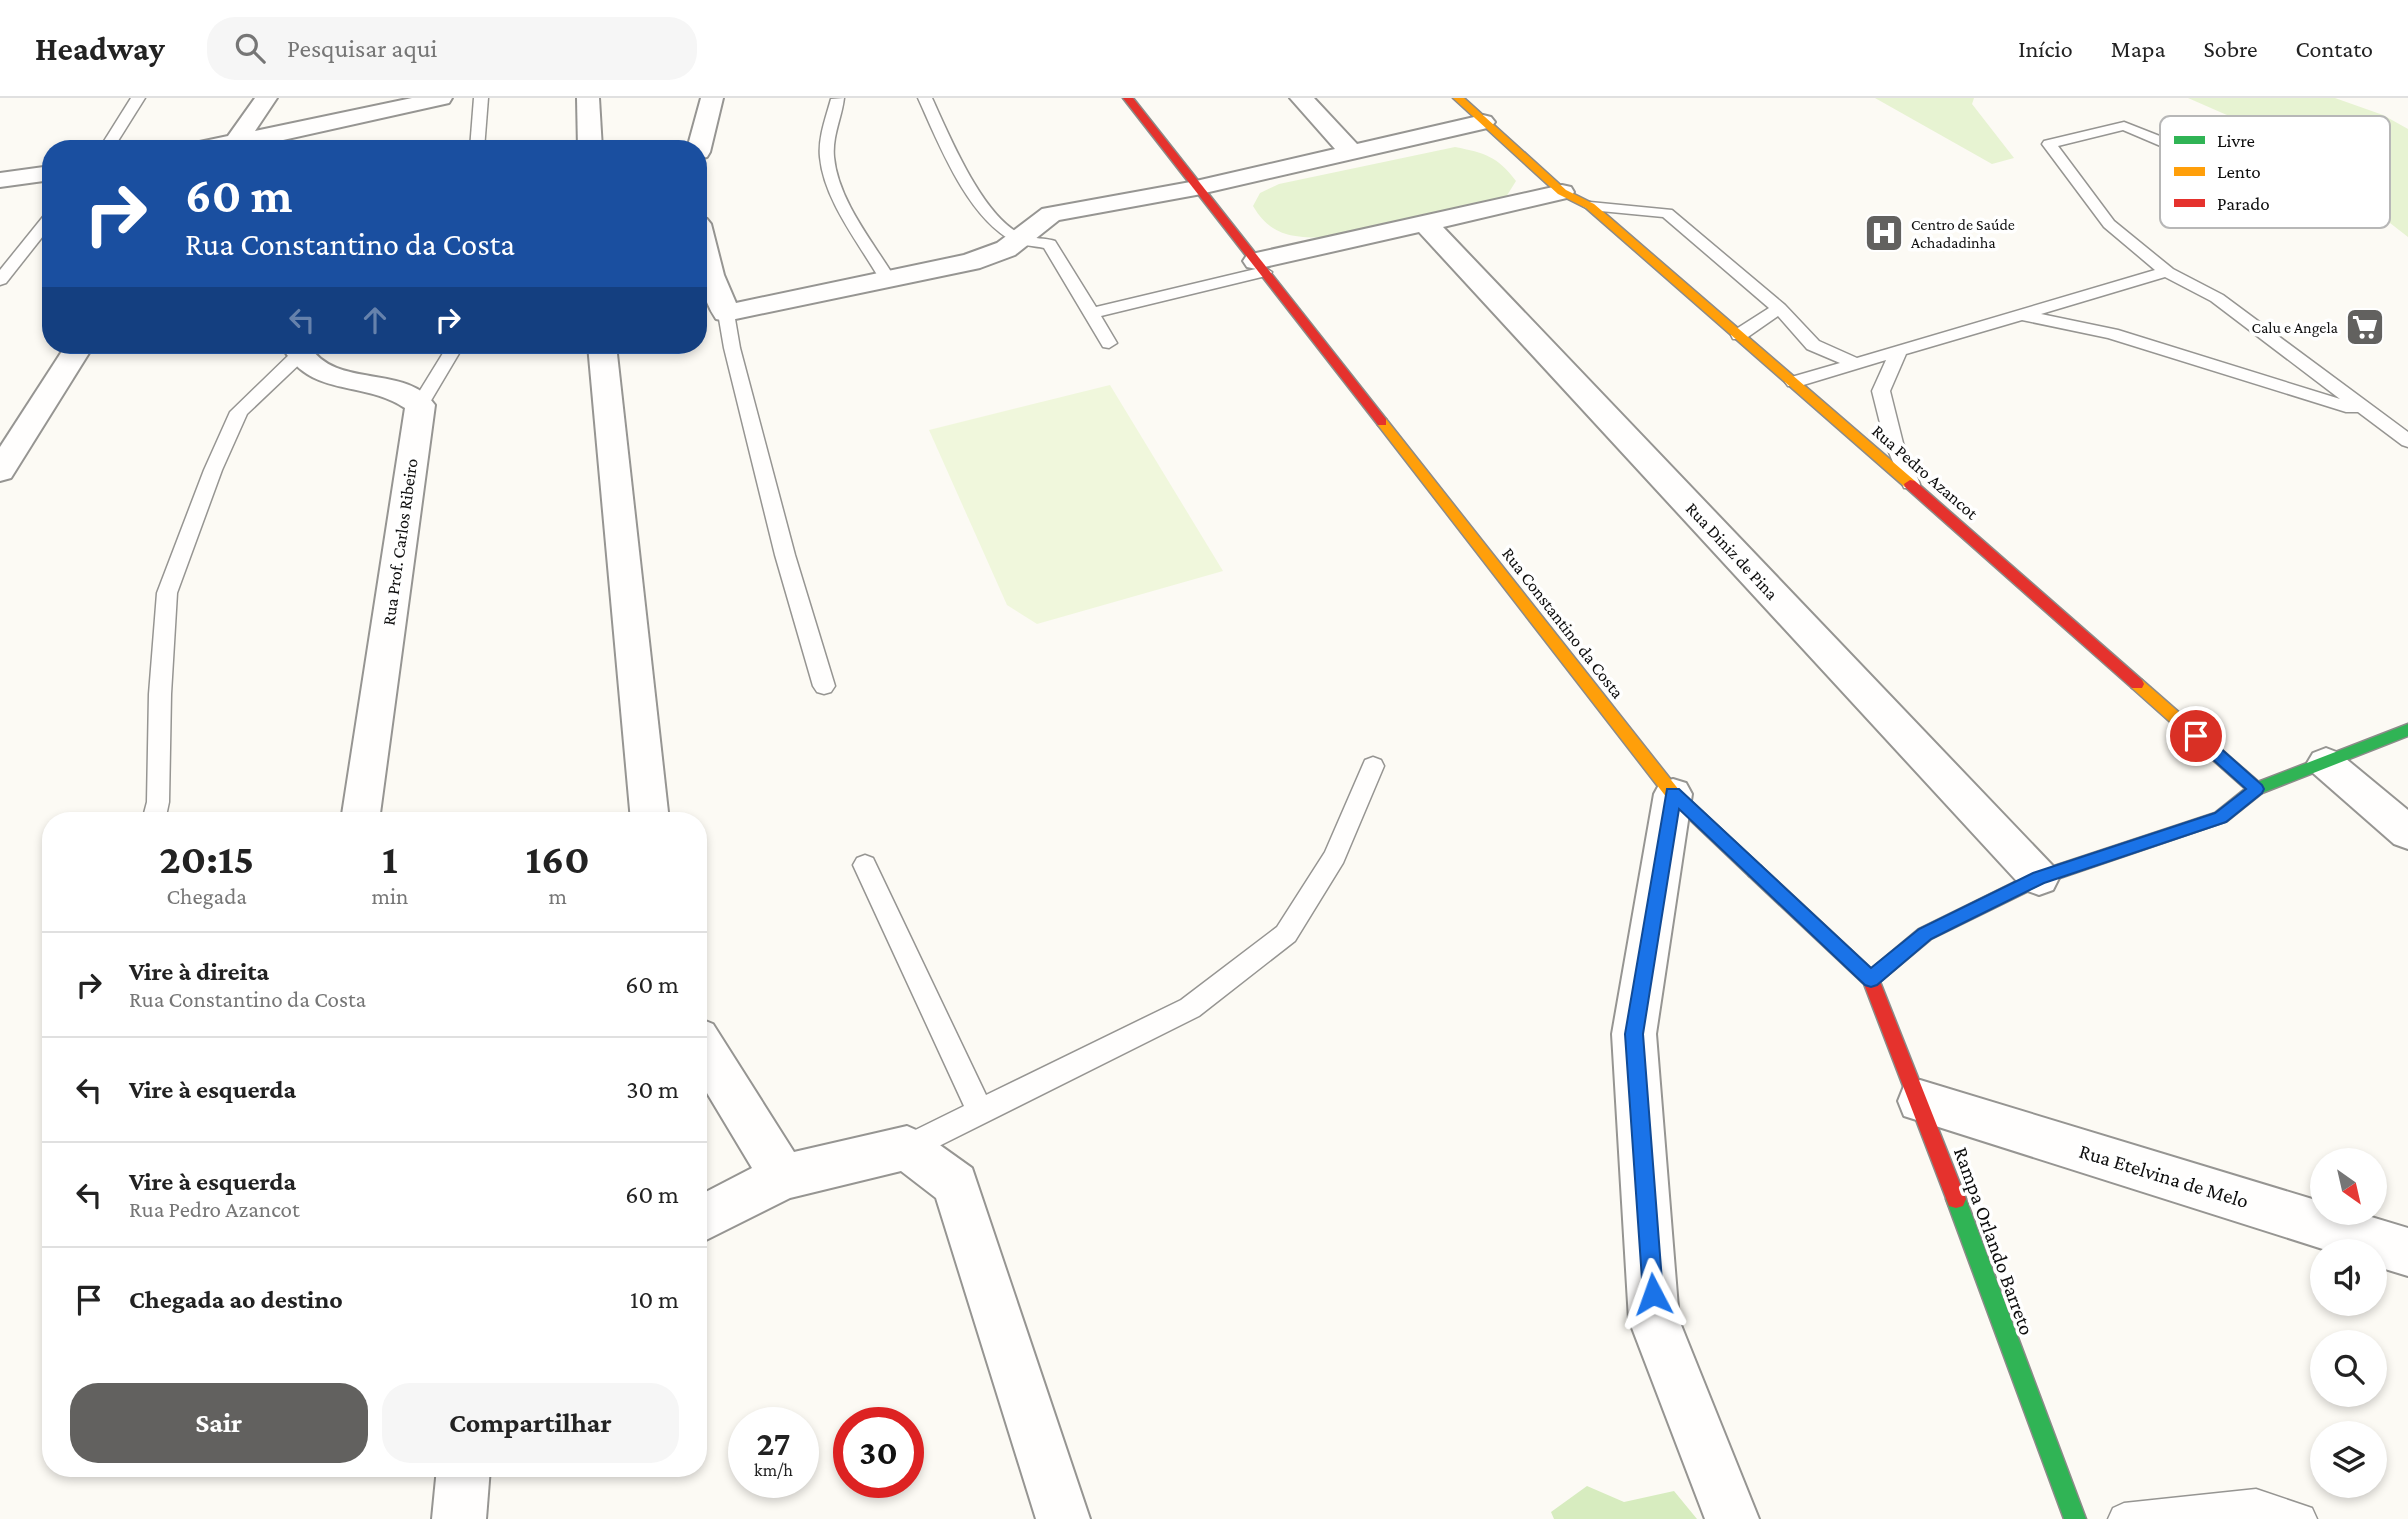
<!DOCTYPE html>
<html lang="pt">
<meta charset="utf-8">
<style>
:root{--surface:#fff;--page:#f6f6f6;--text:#222;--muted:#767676;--line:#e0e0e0;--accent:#62615f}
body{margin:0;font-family:"Crimson Pro",serif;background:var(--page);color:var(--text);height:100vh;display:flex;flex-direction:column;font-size:26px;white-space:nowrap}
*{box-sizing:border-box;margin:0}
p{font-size:23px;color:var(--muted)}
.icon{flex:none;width:38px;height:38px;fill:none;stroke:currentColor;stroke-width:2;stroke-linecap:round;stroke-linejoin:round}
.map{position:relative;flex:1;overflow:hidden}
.panel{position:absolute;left:42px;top:714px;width:665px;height:665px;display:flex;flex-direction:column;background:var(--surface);border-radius:28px;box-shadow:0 4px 10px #0003}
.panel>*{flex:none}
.guide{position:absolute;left:42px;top:42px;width:665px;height:214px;border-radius:28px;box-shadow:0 4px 10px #0003;background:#1a4fa0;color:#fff;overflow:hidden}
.needle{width:46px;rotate:146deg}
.buttons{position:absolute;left:2310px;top:1050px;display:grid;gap:14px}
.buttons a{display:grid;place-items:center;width:77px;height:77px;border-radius:50%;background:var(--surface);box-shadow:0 4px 10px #0003;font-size:35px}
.speed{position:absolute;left:728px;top:1309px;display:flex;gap:14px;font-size:35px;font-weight:700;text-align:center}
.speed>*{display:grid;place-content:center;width:91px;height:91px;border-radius:50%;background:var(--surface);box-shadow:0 4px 10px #0003;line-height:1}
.speed small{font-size:18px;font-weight:400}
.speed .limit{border:10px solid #d22;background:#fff;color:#111}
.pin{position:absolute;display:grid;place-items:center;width:60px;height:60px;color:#fff;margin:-30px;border:4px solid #fff;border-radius:50%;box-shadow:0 2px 7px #0007}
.me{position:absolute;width:77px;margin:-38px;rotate:356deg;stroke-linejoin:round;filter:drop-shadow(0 0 5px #0008)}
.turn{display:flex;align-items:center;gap:24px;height:147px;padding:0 28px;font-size:32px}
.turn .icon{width:91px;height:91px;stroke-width:2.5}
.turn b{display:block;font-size:49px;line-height:60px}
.lanes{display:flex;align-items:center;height:66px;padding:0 28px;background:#0003;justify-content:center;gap:35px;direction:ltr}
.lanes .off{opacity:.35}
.eta{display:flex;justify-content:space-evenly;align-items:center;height:119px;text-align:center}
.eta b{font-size:42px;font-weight:700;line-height:49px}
.cta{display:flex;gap:14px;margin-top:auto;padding:14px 28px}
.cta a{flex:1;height:80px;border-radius:28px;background:var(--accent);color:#fff;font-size:28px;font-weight:700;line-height:80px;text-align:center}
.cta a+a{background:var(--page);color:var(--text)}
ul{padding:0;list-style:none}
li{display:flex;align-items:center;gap:21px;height:105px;padding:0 28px;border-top:2px solid var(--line)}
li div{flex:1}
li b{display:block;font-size:26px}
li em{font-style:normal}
header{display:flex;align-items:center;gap:42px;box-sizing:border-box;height:98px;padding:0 35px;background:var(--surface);border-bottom:2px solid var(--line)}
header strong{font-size:33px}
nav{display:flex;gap:38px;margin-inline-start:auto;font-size:24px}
.search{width:490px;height:63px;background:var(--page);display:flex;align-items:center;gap:18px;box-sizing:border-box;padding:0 24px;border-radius:28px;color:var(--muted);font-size:26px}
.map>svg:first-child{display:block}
</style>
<header>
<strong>Headway</strong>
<div class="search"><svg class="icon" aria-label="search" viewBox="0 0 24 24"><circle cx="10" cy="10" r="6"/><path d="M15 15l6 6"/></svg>Pesquisar aqui</div>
<nav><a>Início</a><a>Mapa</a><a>Sobre</a><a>Contato</a></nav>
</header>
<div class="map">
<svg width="2408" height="1421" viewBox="0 0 2408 1421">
<rect width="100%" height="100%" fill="#fcfaf4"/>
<!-- green -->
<g fill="#e7f3d2">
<path d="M1875,0h99l-2,6 42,54 -22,6z"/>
<path d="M2188,0h147l48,17 25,14v108l-81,-63 -91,-55z"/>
<path d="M1455,49c30,6 42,9 61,34l-10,16 -178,41c-34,-1 -56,0 -75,-32l7,-13 19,-9z"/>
</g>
<!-- forest -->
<path fill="#d7ecbf" d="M1587,1388l37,16 50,-11 23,28h-143l-3,-7z"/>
<!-- pitch -->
<path fill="#f0f7dc" d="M1110,287l113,186 -186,53 -30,-19 -78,-175z"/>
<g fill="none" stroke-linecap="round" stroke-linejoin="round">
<!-- lane casing -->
<g stroke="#969592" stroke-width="3">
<g id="lane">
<path d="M131,0h14l-32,51h-14z"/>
<path d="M474,0h14l-4,51h-14z"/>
<path d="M844,0c-2,19 -12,38 -10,59 4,43 39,85 61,121l-8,5 -8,-5c-21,-36 -55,-78 -59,-121 -2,-19 6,-40 11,-58z"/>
<path d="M918,0h14c18,39 51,120 91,137 10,4 23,3 32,6l41,66 168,-40 8,5 -2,3 -169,41 16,27 -8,5 -6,-1 -59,-99c-9,-2 -23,-2 -31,-7 -46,-24 -74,-97 -95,-143z"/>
<path d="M2124,24l56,22 90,63 -7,4 -5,-1 -88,-60 -47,-20 -65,16 56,75 59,48 50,26 185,137v15l-6,-2 -44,-33h-12l-238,-74 -86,-18 -116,34 -16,37 13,52 17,41 -2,4h-14l-19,-45 -13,-52 14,-31 -86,26h-12l-3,-4 3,-4 52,-15 -33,-14 -29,-33 -33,23h-12l-2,-4 2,-4 36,-23 -106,-91 -73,-7 -7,-4 7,-4 82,8 113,95 34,36 38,17 298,-88 -51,-43 -62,-83 2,-3zM2165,179l46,24 129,98 -222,-69 -77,-16z"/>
<path d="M51,114v14l-45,57 -6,2v-15l46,-57z"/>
<path d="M726,210l8,5 6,35 55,207 40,131 -4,6 -7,2 -7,-2 -4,-6 -38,-131 -51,-207 -6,-35z"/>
<path d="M448,247h16l-38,64h-12l-3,-4z"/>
<path d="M299,252l8,5 -2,4 -58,55 -25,56 -45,123 -6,101 -2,108 -4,19h-23l5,-19 2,-108 8,-101 47,-123 26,-58 63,-61z"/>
<path d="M1373,659l8,3 3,6 -41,97 -48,78 -96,75 -282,141 -10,4 -10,-4 -4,-9 4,-9 67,-33 -111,-241 4,-7 8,-3 8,3 113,237 195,-95 96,-73 48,-75 40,-92z"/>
<path d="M2256,1391l56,19 5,11h-209l5,-11 11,-5z"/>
</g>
</g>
<!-- street casing -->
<g stroke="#969592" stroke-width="4">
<g id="street">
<path d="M255,0h22l-22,33 157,-33h40l-3,5 -206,46h-57l4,-5 38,-8z"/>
<path d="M577,0h22l3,51h-24z"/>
<path d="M701,0h22l-13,54 -3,5 -9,2v-10h-11z"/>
<path d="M1290,0h24l43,46 126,-29 8,2 4,5 -4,5 -8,2 -287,66 -137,25 -44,35 -35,13 -254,53 -10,-2c-21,-31 -18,-67 -18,-103l9,3 4,5 13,51 12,28 228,-48 33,-12 45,-34 154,-28 139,-32z"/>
<path d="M51,68v14l-51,7v-14z"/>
<path d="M1562,87l9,2 3,5 -3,5 -128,30 610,639 6,12 -6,12 -14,5 -14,-5 -606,-658 -163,37 -9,-2 -4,-6 4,-6z"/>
<path d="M66,247h28l-83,133 -11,3v-34z"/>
<path d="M281,247h28c26,45 98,18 126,60l-56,416h-38l64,-413c-44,-29 -95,-9 -124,-63z"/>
<path d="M588,247h28l53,476h-38z"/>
<path d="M2326,650l13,5 69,57v39l-14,-5 -81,-71 -6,-10 6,-10z"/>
<path d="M1673,681l13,4 6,11 -36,240 23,286 80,199h-54l-76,-199 -17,-286 42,-240 6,-11z"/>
<path d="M698,920l15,6 81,128 113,-26 16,7 49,35 118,351h-54l-100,-321 -35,-27 -111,27 -92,46v-48l54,-28 -54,-90z"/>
<path d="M1920,982l402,122v11h36l50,15v48l-33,-10v-15h-46l-425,-135 -6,-15 6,-15z"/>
<path d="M437,1370h53l-4,51h-54z"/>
</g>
</g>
<!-- fast casing -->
<g stroke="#8c8b89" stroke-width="3">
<g id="fast">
<path d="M2408,626v12l-146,57 -35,28 -182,62 -114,56 -54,45 -6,3 -6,-3 -3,-5 3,-5 54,-45 114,-56 182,-60 35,-28z"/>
<path d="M1956,1092l7,2 3,7 120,320h-22l-118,-320 3,-7z"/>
</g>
</g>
<!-- slow casing -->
<g stroke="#8c8b89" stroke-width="3">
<g id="slow">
<path d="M1453,0h11l102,92 28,14 321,277v6h-10l-319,-279 -28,-14z"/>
<path d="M1382,320l4,1 293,371 82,76 2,5 -2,5 -6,2 -6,-2 -82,-78 -289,-373v-6z"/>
<path d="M2137,581l5,1 120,105 2,4 -2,4h-12l-118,-105 -2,-4 2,-4z"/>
</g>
</g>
<!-- jam casing -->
<g stroke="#8c8b89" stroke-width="3">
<g id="jam">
<path d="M1123,0h10l253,321v6h-8z"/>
<path d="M1910,382l5,1 227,199 2,4 -2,4h-10l-227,-201 -1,-3z"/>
<path d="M1755,766l6,2 116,108 89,225 -3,7 -7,2 -7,-2 -85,-222 -115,-108 -2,-5 2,-5z"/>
</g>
</g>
<!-- lane -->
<use href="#lane" fill="#fffefd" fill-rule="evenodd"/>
<!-- street -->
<use href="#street" fill="#fffefd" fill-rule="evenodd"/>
<!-- fast -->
<use href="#fast" fill="#30b455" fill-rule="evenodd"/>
<!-- slow -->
<use href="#slow" fill="#ff9f0a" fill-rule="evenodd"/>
<!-- jam -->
<use href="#jam" fill="#e5322d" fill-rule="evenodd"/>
</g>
<!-- route -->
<path fill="#1a73e8" stroke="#114b97" stroke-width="2" d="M2196,632l6,2 60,53 2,4 -2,4 -36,29 -182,61 -91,45 -22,11 -54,46 -6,2 -6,-2 -186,-176 -36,225 20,260 -3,7 -7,3 -7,-3 -3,-7 -18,-260 42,-245h12l192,179 48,-39 114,-56 182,-60 31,-24 -55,-49 -2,-4 2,-4z"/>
<!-- icons -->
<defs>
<g id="hospital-square" transform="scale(2.0125)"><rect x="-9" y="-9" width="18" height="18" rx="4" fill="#62615f" stroke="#fff"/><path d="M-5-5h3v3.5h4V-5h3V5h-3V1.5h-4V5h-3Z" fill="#fff"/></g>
<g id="supermarket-square" transform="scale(2.0125)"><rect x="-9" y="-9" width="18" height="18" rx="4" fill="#62615f" stroke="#fff"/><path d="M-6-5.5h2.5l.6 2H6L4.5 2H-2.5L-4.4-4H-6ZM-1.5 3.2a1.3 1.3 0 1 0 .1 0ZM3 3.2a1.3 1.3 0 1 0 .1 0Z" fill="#fff"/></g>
</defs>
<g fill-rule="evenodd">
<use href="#hospital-square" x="1884" y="135"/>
<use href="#supermarket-square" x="2365" y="229"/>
</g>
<g text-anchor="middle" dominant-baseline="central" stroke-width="7" stroke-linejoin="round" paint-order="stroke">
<!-- far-poi labels -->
<g font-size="16" fill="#0f0f0f" stroke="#fff" text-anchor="start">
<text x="1911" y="126">Centro de Saúde<tspan x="1911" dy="18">Achadadinha</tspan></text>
<text x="2338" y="229" text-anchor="end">Calu e Angela</text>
</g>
<!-- street labels -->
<g font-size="18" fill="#0f0f0f" stroke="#fff">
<text transform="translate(1925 374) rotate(41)">Rua Pedro Azancot</text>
<text transform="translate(400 444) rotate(-82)">Rua Prof. Carlos Ribeiro</text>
<text transform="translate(1732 453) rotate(47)">Rua Diniz de Pina</text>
<text transform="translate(1563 525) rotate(52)">Rua Constantino da Costa</text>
</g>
<!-- near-street labels -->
<g font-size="21" fill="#0f0f0f" stroke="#fff">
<text transform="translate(2164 1078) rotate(17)">Rua Etelvina de Melo</text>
<text transform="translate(1994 1143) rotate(70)">Rampa Orlando Barreto</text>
</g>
</g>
<!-- legend -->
<rect x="2160" y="18" width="230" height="112" rx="10" fill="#fff" stroke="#b7b7b7" stroke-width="2"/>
<rect x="2174" y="38" width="31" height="8" fill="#30b455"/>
<rect x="2174" y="69" width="31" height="9" fill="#ff9f0a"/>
<rect x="2174" y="101" width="31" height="8" fill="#e5322d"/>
<g font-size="19" fill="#0f0f0f">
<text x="2217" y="49">Livre</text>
<text x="2217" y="80">Lento</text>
<text x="2217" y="112">Parado</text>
</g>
</svg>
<div class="buttons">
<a><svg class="needle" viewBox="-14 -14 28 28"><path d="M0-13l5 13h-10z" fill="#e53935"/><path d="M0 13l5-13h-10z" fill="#767676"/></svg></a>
<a><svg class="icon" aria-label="sound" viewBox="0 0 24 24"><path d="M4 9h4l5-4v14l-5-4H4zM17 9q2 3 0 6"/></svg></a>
<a><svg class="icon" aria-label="search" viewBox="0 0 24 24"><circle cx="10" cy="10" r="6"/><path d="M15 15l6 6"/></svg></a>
<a><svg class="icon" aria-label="layers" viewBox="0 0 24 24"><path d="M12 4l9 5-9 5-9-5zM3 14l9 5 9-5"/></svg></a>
</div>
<div class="speed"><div>27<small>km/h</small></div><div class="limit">30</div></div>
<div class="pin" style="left:2196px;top:638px;background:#d93025"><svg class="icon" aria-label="arrive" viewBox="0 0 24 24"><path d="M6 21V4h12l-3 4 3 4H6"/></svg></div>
<svg class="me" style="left:1653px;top:1196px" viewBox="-20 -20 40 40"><path d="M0-17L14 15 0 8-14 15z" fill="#1a73e8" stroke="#fff" stroke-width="4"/></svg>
<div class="guide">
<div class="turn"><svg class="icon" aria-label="right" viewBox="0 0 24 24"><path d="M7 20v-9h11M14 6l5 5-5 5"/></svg><div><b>60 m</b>Rua Constantino da Costa</div></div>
<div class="lanes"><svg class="icon off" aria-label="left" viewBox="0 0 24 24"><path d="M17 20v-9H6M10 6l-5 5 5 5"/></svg><svg class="icon off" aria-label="ahead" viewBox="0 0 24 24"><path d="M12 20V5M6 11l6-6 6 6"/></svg><svg class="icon" aria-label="right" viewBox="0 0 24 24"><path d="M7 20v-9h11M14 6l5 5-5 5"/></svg></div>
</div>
<section class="panel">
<div class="eta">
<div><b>20:15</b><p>Chegada</p></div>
<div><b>1</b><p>min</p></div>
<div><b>160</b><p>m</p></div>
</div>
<ul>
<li><svg class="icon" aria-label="right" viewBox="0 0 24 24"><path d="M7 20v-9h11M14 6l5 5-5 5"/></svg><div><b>Vire à direita</b><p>Rua Constantino da Costa</p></div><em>60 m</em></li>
<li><svg class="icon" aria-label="left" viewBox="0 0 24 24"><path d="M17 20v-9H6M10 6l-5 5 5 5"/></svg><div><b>Vire à esquerda</b></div><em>30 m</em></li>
<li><svg class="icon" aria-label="left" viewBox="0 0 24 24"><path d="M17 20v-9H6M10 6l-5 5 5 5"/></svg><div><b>Vire à esquerda</b><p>Rua Pedro Azancot</p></div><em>60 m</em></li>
<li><svg class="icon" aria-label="arrive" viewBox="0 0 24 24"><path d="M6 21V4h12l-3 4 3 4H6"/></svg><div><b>Chegada ao destino</b></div><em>10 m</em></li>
</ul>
<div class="cta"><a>Sair</a><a>Compartilhar</a></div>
</section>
</div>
